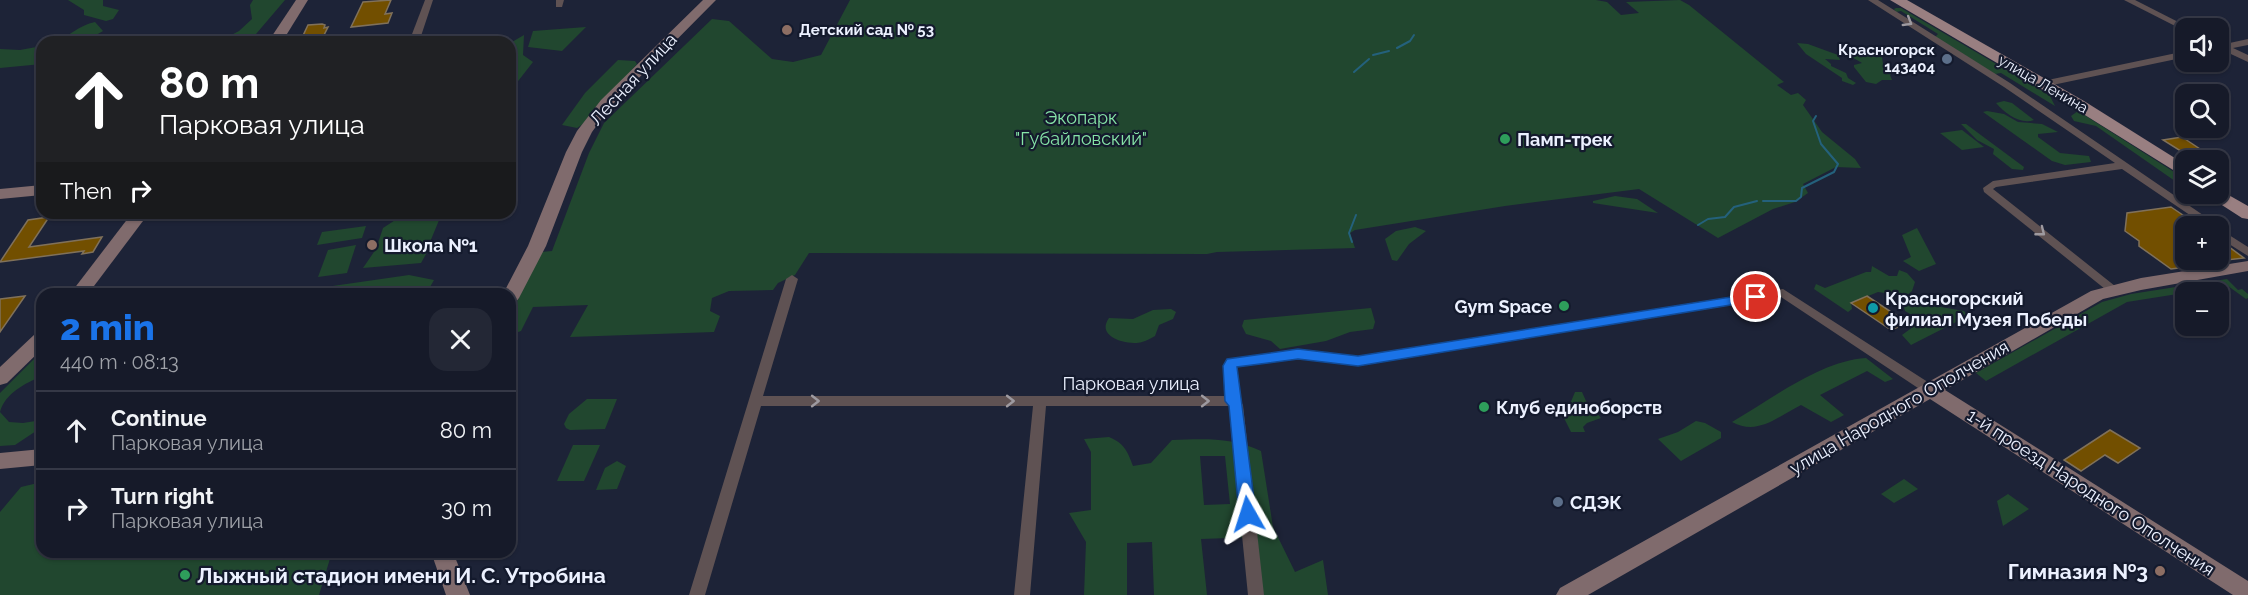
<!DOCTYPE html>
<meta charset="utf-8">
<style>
:root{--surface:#161a29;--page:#232735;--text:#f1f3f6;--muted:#9ea1a8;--line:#353846;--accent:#1a73e8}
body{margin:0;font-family:Raleway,sans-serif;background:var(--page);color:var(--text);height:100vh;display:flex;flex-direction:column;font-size:22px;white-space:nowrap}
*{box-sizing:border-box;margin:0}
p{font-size:20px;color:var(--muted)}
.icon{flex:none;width:33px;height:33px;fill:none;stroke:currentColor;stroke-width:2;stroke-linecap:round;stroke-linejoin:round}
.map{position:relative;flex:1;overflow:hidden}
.side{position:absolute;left:36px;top:288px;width:480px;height:270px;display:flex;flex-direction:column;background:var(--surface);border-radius:18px;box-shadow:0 2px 4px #0004,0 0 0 2px var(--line)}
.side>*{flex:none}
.guide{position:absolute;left:36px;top:36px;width:480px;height:183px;border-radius:18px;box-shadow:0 2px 4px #0004,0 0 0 2px var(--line);background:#202124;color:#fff;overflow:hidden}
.buttons{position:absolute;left:2175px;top:18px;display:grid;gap:12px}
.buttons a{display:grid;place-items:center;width:54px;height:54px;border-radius:12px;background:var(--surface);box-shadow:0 2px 4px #0004,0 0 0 2px var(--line);font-size:30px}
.pin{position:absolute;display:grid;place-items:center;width:51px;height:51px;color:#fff;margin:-26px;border:3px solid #fff;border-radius:50%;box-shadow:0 2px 6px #0007}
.me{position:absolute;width:66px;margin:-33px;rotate:354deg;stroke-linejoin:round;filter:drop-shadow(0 0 4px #0008)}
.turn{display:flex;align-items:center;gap:21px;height:126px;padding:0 24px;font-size:27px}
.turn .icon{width:78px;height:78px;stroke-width:2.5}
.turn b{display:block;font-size:42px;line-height:51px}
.then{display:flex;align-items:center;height:57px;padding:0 24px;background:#0003;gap:12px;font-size:22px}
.round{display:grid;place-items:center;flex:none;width:63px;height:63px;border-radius:18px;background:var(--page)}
.summary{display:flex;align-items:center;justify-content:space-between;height:102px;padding:0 24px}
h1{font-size:36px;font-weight:800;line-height:45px;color:var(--accent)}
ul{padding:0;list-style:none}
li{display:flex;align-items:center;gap:18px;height:78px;padding:0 24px;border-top:2px solid var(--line)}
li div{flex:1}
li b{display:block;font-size:22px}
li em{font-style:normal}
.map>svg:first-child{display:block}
</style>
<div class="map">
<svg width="2248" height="595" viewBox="0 0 2248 595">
<rect width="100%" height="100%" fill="#1d2337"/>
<!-- green -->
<g fill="#21472f" fill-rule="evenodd">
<path d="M68,0h35v6l16,4 -6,9 -7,2 -22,-6v-5z"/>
<path d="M253,0h32l-29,34 -4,8h-34l21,-11 13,-12 -2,-14z"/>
<path d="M850,0h746l11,2 14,13 18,-2 -13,-11 54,-2 9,5 95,77 -7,3 14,10 7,-2 8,7 -3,5 19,27 33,27 6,9 -25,-1 -33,17 5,9 -13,9 -22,7 -55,29 -79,-49 -134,17 -150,24 -5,3 5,15 -138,4 -10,2 -398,-1 -14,22 -17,8 -5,7 -44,1 -17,7 -2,13 10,5 -6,16 -144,5 18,-32 -55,2 -12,24 -11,4v-19l31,-64 11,-1 37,-98 15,-30 108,-104 17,2 43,38 21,3 28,-7z"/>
<path d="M1896,8h5l141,83 8,5 5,10 -54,-33 -6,1 -60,-37 3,-3 -37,-23 -5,1 -2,-3z"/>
<path d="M95,22l8,9 -19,11h-30c15,-5 25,-17 41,-20z"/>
<path d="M586,27l-24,24 -34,-4 5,-16z"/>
<path d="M524,35l-1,20 10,7 -18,23v4l-5,3v-38l4,-6 -2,-6z"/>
<path d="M1797,43l11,1 30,11 2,5 -15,-1 6,5v2l15,7 2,5 8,5 -3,2 -11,-4v-3l-36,-24z"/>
<path d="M42,46v18l-42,4v-19l20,1z"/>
<path d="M1853,51l29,6 1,7 12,7 -5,4 2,5h-10l-6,4 -10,-2 -12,-15v-2l8,-2 -12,-7z"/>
<path d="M618,60l17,1 2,3 -54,60 -6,4 -15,-3 23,-32z"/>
<path d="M2004,101l8,2 22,17c-14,5 -29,-7 -38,-17z"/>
<path d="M1987,111l17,3 14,8 24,2 16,8 -20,2v3l22,16 29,3 2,6 -26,3 -13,-4 -69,-49z"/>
<path d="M2078,111l107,68v9l-89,-62 -22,-5 -3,-5z"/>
<path d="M1961,124h5l58,43 -1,3 -11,-1 -19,-15 1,-5 -17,-9z"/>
<path d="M1962,130l22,17 -22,3 -22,-17z"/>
<path d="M1615,196l22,3 21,14 -65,-10v-2z"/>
<path d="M406,213h36l-12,29v5l-9,16 -58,5 13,-19 7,-21z"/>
<path d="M366,226l-4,12 -45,7 5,-13z"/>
<path d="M1415,227l11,4 -17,13 -12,17 -5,-1 -7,-21 11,-8z"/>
<path d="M1917,228l19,36 -17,7 -16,-10 8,-4 -9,-22z"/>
<path d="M356,245l-9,28 -29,4 10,-27z"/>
<path d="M1872,266l17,10h8l2,-6 8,3 8,9 -3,9 -6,5 -28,-4 -27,11 1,6 -4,3 -34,-23 2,-5 9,4 41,-16h5z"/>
<path d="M409,275l25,5 -8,14h-149z"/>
<path d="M2227,279l11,11 4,-1 6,5v4l-2,1 -18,-13 -101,16 -141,79 -10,-8 126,-71 29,-8z"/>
<path d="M1912,302l52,9 4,5 -57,29 -9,-10 15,-11 -5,-9 -7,-4 -1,-4z"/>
<path d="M1371,308l4,14 -2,7 -23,3 -24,9 -46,8 -9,-8 -25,-7 -4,-8 2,-6z"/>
<path d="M1171,309l5,3 -3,7 -14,6 -4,11c-4,2 -9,5 -13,6 -14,4 -47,-5 -33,-24l24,1 20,-9z"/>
<path d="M37,356l5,13v7c-16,7 -37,17 -42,36l9,10 14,1 19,-3v7l-27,18 -15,1v-53z"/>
<path d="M1866,358l27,21 -8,3 -18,-11 -47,24 24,20 -13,7 -30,-17c-24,12 -43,31 -69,17 40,-23 88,-61 134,-64z"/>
<path d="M1575,392h7l4,9 15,17 -14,5 -4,4 2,5h-14l-11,-22 10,-6z"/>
<path d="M587,399h30l-12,30 -35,1 -4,-2 -2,-4 5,-10z"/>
<path d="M1696,421l9,2 16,9v6l-40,23 -23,-22 20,-7z"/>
<path d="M1109,437c15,6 19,15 24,29l18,-3 21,-23c33,-1 59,-3 89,11l12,76 22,45 28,-12 5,35h-65l-6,-58 -56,2 6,56h-53l-2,-53 -25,1v52h-43l2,-53 -17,-29 22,-3v-58l-7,-13zM1200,456h25l5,48 -26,1z"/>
<path d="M573,445h27l-16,36h-27z"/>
<path d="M617,461l9,5 -9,23 -21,1 9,-22z"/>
<path d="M1904,479l14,10 -24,14 -13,-9z"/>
<path d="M42,482v70h290l-13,43h-319v-83l21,-25z"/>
<path d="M2008,494l21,15 -26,17 -6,-25z"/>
</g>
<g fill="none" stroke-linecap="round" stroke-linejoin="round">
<!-- stream -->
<g stroke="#24617c" stroke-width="2">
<path d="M1397,48l13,-7 4,-6"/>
<path d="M1373,55l16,-4"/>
<path d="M1354,72l15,-13"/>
<path d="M1763,201h33l5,-4 1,-9 32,-16 4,-8 -17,-20 -8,-23 3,-5"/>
<path d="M1698,225l10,-6 17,-2 9,-10 23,-6"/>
<path d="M1352,242l-3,-9 7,-18"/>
</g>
</g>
<!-- building -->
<g fill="#724f00" stroke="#80715a" stroke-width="1.5">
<path d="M391,0l-6,14 7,-1 -4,10 -37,4 12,-25z"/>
<path d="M322,24l3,1 -1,3 4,-1 -4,8 -7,7h-17l8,-17z"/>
<path d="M2182,137l24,16 -19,2 -24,-15z"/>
<path d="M2171,207l28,19h-13v41l-15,2 -32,-23v-5l-14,-10 2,-18z"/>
<path d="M49,217l-20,30 73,-10 -9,15 -11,2 2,-3 -84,11 28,-42z"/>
<path d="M2218,240l3,1 23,17 -26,3z"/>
<path d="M25,296l-25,36v-33z"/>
<path d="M1867,296l41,27 -17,7 -40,-27z"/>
<path d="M2110,430l30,18 -22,15 -13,-8 -24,16 -17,-11z"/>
</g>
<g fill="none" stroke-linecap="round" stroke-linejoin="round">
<!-- street -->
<g fill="#5f5253" fill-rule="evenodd">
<path d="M425,0h8l-14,42h-10z"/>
<path d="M556,0h8l-2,7h-6z"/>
<path d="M1868,0h10l132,83 209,143h-13l-84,-57 -126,18 -3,2 127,101 -6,4 -4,-1 -126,-101 -1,-4 10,-7 122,-18 -111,-76z"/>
<path d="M2124,0h11l55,28 -7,2z"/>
<path d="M2248,39v6l-15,3 15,7v7l-30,-14v-7l7,3z"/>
<path d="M2186,51v6l-143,30 -5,-3 5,-3z"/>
<path d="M2218,228l30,19v9l-30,-19z"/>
<path d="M792,275l6,4 -35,117h463l-2,-30 3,-6 5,-1 66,-9 60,7 425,-68 151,97 2,3 -2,3h-10l-143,-95 -423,68 -60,-7 -62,9 4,33 3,5 21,190h-16l-19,-189h-183l-16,189h-16l19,-189h-272l-56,189h-16l97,-316z"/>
</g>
<!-- secondary -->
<g fill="#806b6d" fill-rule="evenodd">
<path d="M296,0h12l-26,42h-14z"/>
<path d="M703,0h13l-105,106 -19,26 -10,20 -36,94 -27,52 -3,4 -6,2v-10h-7l25,-48 38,-94 11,-21 24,-31z"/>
<path d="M42,185v10l-42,4v-10z"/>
<path d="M132,213h17l-61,81h-18z"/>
<path d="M2248,261v10l-107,19 -38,9 -158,91 303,191v14h-15l-303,-196 -342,196h-32l4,-7 531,-297 50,-13z"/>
<path d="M42,332v17l-35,34 -7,2v-18l35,-33z"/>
<path d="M42,449v16l-42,4v-16z"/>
<path d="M431,552h22l17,43h-24z"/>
</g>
<!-- primary -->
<g fill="#997f81" fill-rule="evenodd">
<path d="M1890,0h17l177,101 102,64v13l-114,-71z"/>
<path d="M2218,189l30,17v13l-6,-1 -31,-20 -2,-4h9z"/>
</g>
</g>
<!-- one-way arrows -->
<defs><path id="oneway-chevron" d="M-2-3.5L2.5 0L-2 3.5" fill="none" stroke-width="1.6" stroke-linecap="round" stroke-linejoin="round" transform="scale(1.5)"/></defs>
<g stroke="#9e9aa0">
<use href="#oneway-chevron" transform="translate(1908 22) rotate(31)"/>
<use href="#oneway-chevron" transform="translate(2041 232) rotate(38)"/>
<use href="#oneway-chevron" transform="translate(815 401)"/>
<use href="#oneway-chevron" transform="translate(1010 401)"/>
<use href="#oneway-chevron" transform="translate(1205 401)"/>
</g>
<!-- route -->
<path fill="#1a73e8" stroke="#114b97" stroke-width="1.5" d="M1756,293l7,4 -2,3 -403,66 -60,-7 -61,8 19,147 -3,5 -5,1 -6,-1 -3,-5 -10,-108 -4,-5 -2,-35 4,-7 71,-10 60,7z"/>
<!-- markers -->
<g fill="#8d6e63" stroke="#141a2d" stroke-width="2">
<circle cx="787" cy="30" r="6"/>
<circle cx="372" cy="245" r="6"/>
<circle cx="2160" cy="571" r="6"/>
</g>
<g fill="#5c6f8a" stroke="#141a2d" stroke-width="2">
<circle cx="1947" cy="59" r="6"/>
<circle cx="1558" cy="502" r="6"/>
</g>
<g fill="#2e9e5b" stroke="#141a2d" stroke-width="2">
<circle cx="1505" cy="139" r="6"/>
<circle cx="1564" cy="306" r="6"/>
<circle cx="1484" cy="407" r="6"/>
<circle cx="185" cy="575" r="6"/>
</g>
<circle fill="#0f9aa8" stroke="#141a2d" stroke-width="2" cx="1873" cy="308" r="6"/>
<g text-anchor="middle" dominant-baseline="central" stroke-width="4.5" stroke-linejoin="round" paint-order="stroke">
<!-- far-poi labels -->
<g font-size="15" font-weight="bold" fill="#ecf1ff" stroke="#141a2d" text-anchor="start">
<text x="799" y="30">Детский сад № 53</text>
<text x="1935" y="50" text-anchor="end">Красногорск<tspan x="1935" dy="17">143404</tspan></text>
</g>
<!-- far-street labels -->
<g font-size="15" fill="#ecf1ff" stroke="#141a2d">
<text transform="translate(2043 84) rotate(30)">улица Ленина</text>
</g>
<!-- street labels -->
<g font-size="18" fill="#ecf1ff" stroke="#141a2d">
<text transform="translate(633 79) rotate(-47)">Лесная улица</text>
<text x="1131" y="383">Парковая улица</text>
<text transform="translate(1899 407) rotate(-30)">улица Народного Ополчения</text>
<text transform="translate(2091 492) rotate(33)">1-й проезд Народного Ополчения</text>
</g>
<!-- park labels -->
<g font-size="18" fill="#86e4a7" stroke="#141a2d">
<text x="1081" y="117">Экопарк<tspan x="1081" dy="21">"Губайловский"</tspan></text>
</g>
<!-- poi labels -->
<g font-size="18" font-weight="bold" fill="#ecf1ff" stroke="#141a2d" text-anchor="start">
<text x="1517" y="139">Памп-трек</text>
<text x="384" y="245">Школа №1</text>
<text x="1885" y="298">Красногорский<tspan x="1885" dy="21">филиал Музея Победы</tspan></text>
<text x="1552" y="306" text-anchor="end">Gym Space</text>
<text x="1496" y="407">Клуб единоборств</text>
<text x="1570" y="502">СДЭК</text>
</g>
<!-- near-poi labels -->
<g font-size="21" font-weight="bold" fill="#ecf1ff" stroke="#141a2d" text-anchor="end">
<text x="2148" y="571">Гимназия №3</text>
<text x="197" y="575" text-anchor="start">Лыжный стадион имени И. С. Утробина</text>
</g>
</g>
</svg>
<div class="buttons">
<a><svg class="icon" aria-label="sound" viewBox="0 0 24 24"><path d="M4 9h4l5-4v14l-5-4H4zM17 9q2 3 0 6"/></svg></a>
<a><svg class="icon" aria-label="search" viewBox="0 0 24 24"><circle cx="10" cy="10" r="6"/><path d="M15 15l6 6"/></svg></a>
<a><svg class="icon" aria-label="layers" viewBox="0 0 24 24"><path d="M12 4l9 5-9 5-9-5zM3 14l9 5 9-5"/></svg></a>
<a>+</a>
<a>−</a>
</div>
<div class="pin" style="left:1756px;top:297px;background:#d93025"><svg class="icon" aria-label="arrive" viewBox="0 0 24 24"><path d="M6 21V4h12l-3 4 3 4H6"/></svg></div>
<svg class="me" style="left:1248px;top:514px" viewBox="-20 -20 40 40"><path d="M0-17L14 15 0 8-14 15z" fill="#1a73e8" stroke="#fff" stroke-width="4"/></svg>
<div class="guide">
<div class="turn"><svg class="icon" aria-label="ahead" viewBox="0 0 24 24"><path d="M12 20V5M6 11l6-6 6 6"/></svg><div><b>80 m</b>Парковая улица</div></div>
<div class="then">Then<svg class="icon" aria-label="right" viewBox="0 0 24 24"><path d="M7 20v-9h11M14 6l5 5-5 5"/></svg></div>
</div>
<section class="side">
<div class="summary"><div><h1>2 min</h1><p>440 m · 08:13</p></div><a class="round"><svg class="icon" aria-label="close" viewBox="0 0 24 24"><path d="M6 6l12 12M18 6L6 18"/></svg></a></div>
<ul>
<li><svg class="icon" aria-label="ahead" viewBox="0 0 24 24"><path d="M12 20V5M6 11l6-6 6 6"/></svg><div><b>Continue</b><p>Парковая улица</p></div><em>80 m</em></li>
<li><svg class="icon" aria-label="right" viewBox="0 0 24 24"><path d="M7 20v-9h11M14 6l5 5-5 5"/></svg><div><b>Turn right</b><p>Парковая улица</p></div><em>30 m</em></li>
</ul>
</section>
</div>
